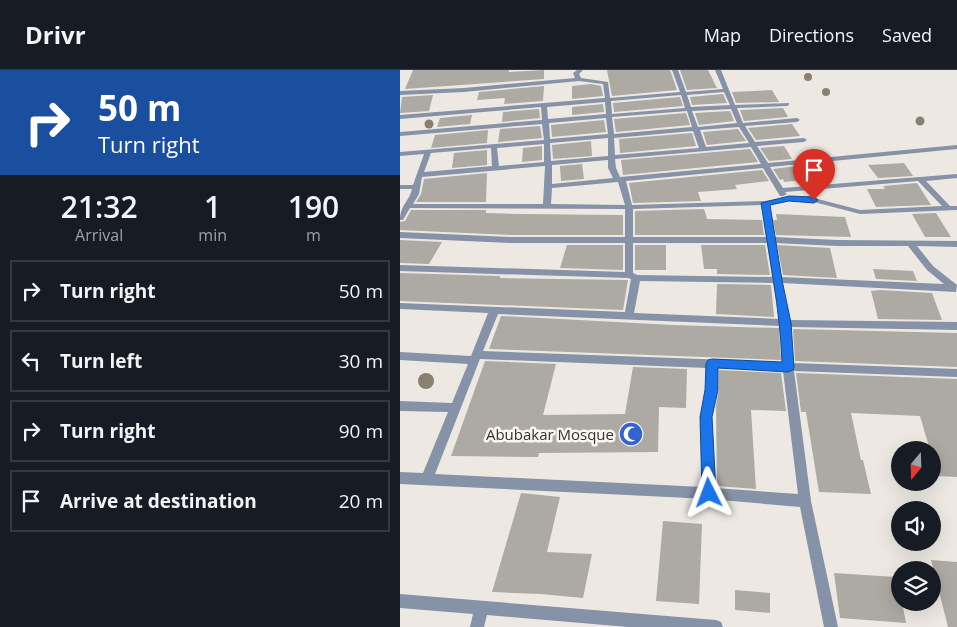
<!DOCTYPE html>
<style>
:root{--surface:#171b24;--page:#242831;--text:#f1f3f6;--muted:#9ea1a6;--line:#363941}
body{margin:0;font-family:"Open Sans",sans-serif;background:var(--page);color:var(--text);height:100vh;display:flex;flex-direction:column;font-size:19px;white-space:nowrap}
*{box-sizing:border-box;margin:0}
p{font-size:16px;color:var(--muted)}
.icon{flex:none;width:28px;height:28px;fill:none;stroke:currentColor;stroke-width:2;stroke-linecap:round;stroke-linejoin:round}
.map{position:relative;flex:1;overflow:hidden}
.details{display:flex;flex-direction:column;background:var(--surface);width:400px}
.details>*{flex:none}
.guide{background:#1a4fa0;color:#fff;overflow:hidden}
.needle{width:32px;rotate:199deg}
.fabs{position:absolute;left:491px;top:371px;display:grid;gap:10px}
.fabs a{display:grid;place-items:center;width:50px;height:50px;border-radius:50%;background:var(--surface);box-shadow:0 5px 20px #0002;font-size:25px}
.pin{position:absolute;display:grid;place-items:center;width:42px;height:42px;color:#fff;margin:-51px -21px;border-radius:50% 50% 50% 0;rotate:-45deg;box-shadow:0 0 5px #0007}
.pin .icon{rotate:45deg}
.me{position:absolute;width:55px;margin:-28px;rotate:357deg;stroke-linejoin:round;filter:drop-shadow(0 0 4px #0008)}
.turn{display:flex;align-items:center;gap:18px;height:105px;padding:0 15px;font-size:22px}
.turn .icon{width:65px;height:65px;stroke-width:2.5}
.turn b{display:block;font-size:35px;line-height:42px}
.eta{display:flex;justify-content:space-evenly;align-items:center;height:85px;text-align:center}
.eta b{font-size:30px;font-weight:600;line-height:35px}
ul{padding:0;list-style:none}
li{display:flex;align-items:center;gap:15px;height:62px;margin:0 10px 8px;padding:0 5px;border:2px solid var(--line);border-radius:0px}
li div{flex:1}
li b{display:block;font-size:19px}
li em{font-style:normal}
header{display:flex;align-items:center;gap:30px;box-sizing:border-box;height:70px;padding:0 25px;background:var(--surface);border-bottom:1px solid var(--line)}
header strong{font-size:24px}
nav{display:flex;gap:28px;margin-inline-start:auto;font-size:18px}
main{display:flex;flex:1;min-height:0}
.map>svg:first-child{display:block}
</style>
<header>
<strong>Drivr</strong>
<nav><a>Map</a><a>Directions</a><a>Saved</a></nav>
</header>
<main>
<section class="details">
<div class="guide">
<div class="turn"><svg class="icon" aria-label="right" viewBox="0 0 24 24"><path d="M7 20v-9h11M14 6l5 5-5 5"/></svg><div><b>50 m</b>Turn right</div></div>
</div>
<div class="eta">
<div><b>21:32</b><p>Arrival</p></div>
<div><b>1</b><p>min</p></div>
<div><b>190</b><p>m</p></div>
</div>
<ul>
<li><svg class="icon" aria-label="right" viewBox="0 0 24 24"><path d="M7 20v-9h11M14 6l5 5-5 5"/></svg><div><b>Turn right</b></div><em>50 m</em></li>
<li><svg class="icon" aria-label="left" viewBox="0 0 24 24"><path d="M17 20v-9H6M10 6l-5 5 5 5"/></svg><div><b>Turn left</b></div><em>30 m</em></li>
<li><svg class="icon" aria-label="right" viewBox="0 0 24 24"><path d="M7 20v-9h11M14 6l5 5-5 5"/></svg><div><b>Turn right</b></div><em>90 m</em></li>
<li><svg class="icon" aria-label="arrive" viewBox="0 0 24 24"><path d="M6 21V4h12l-3 4 3 4H6"/></svg><div><b>Arrive at destination</b></div><em>20 m</em></li>
</ul>
</section>
<div class="map">
<svg width="557" height="557" viewBox="0 0 557 557">
<rect width="100%" height="100%" fill="#ede9e2"/>
<!-- building -->
<g fill="#ada9a3">
<path d="M13,0h96v2l35,-2v9l-139,10z"/>
<path d="M207,0h63l7,20 -65,6z"/>
<path d="M280,0h28l9,18 -30,2z"/>
<path d="M191,14l10,2 2,10 -31,3v-13z"/>
<path d="M144,16l-1,15 -39,3 1,-6 -28,2 2,-8z"/>
<path d="M372,20l7,12 -43,1 -4,-11z"/>
<path d="M323,24l4,9 -35,2 -2,-8z"/>
<path d="M33,25l-4,16 -29,2 2,-16z"/>
<path d="M280,27l3,9 -69,6 -1,-9z"/>
<path d="M203,34l1,8 -32,3v-8z"/>
<path d="M383,38l5,9 -44,4 -4,-11z"/>
<path d="M139,39l1,9 -38,4 1,-10z"/>
<path d="M330,41l4,10 -35,4 -4,-12z"/>
<path d="M286,43l4,12 -74,7 -2,-13z"/>
<path d="M72,45l-2,9 -33,3 3,-9z"/>
<path d="M204,50l2,12 -54,5 -1,-12z"/>
<path d="M392,54l8,12 -44,4 -8,-12z"/>
<path d="M140,56l2,12 -44,4 2,-13z"/>
<path d="M338,59l8,12 -39,4 -4,-13z"/>
<path d="M88,60l-1,13 -56,5 4,-13z"/>
<path d="M292,63l4,13 -76,7 -1,-14z"/>
<path d="M191,71l1,15 -39,3 -1,-14z"/>
<path d="M142,76v14l-20,2 1,-14z"/>
<path d="M384,76l8,13 -23,2 -9,-13z"/>
<path d="M350,79l8,13 -135,13 -2,-15z"/>
<path d="M87,80v15l-35,3 2,-15z"/>
<path d="M504,93l9,13 -35,2 -10,-13z"/>
<path d="M182,94l2,15 -23,2 -1,-15z"/>
<path d="M397,96l8,14 -21,2 -1,-3 -3,1 -7,-11z"/>
<path d="M362,100l7,11 -34,4 2,4 -39,3 3,9 -68,2 -4,-20z"/>
<path d="M87,103l-1,29h-70l5,-8 3,-15z"/>
<path d="M517,113l14,22 -55,2 -9,-18h18l-2,-3z"/>
<path d="M304,139l3,10 55,1 2,15h-129v-24z"/>
<path d="M11,140h75v3l34,1 103,1v20h-112l-111,-5v-8l5,-1z"/>
<path d="M536,143l15,24h-26l-13,-23z"/>
<path d="M376,144l69,3 6,20 -75,-2 -3,-15h4z"/>
<path d="M0,170l42,2 -13,22 -29,-1z"/>
<path d="M167,175h56v25l-63,-2z"/>
<rect x="235" y="175" width="31" height="25"/>
<path d="M301,175h64l5,30 -53,-1v-5h-13z"/>
<path d="M377,175l53,3 7,30 -54,-3z"/>
<path d="M473,199l40,2 4,10 -41,-2z"/>
<path d="M0,203l100,3v2l128,2 -5,30 -223,-9z"/>
<path d="M317,214l54,1 3,32 -58,-3z"/>
<path d="M480,220l52,3 10,27 -64,-1 -7,-28z"/>
<path d="M101,246l172,9 103,3h3l2,32 -292,-11z"/>
<path d="M393,259l164,4v34l-162,-6z"/>
<path d="M85,291l71,3 -13,51 82,-1 8,-47 54,2 -1,39 -27,-1 -1,45 -119,1 -1,4 -87,-1z"/>
<path d="M319,300l62,3 5,38 -35,-1 5,79 -39,-3 -1,-80 3,-17z"/>
<path d="M396,303l161,6v98l-20,-1 -5,-16v-10h-2l-10,-34 -69,-3 10,47h2l8,34 -52,-2 -13,-80h-5z"/>
<path d="M121,423l39,4 -13,55 45,2 -9,44 -42,-4 -49,-2z"/>
<path d="M263,451l39,3 -3,80 -43,-3z"/>
<path d="M531,490l26,2v65h-9z"/>
<path d="M434,503l62,4 4,25h2l4,21 -66,-5z"/>
<path d="M335,520l35,3v20l-35,-3z"/>
</g>
<g fill="none" stroke-linecap="round" stroke-linejoin="round">
<!-- minor -->
<g fill="#8692a8" fill-rule="evenodd">
<path d="M177,0h6l-4,4 2,4 27,4 2,16 70,-6 -8,-22h6l8,22 37,-3 -8,-19h6l14,35 54,-2v2l-2,1 -50,2 6,15 54,-5 3,2 -3,2 -52,4 10,16 49,-4 3,2 -3,2 -47,4 11,17 189,-18v4l-187,18 13,21 174,-14v4l-31,3 24,25h7v4l-97,4 -46,-12 -25,-1 -20,4 5,32 63,3 120,1v6l-40,-1 16,20 24,19 -1,7 -174,-9 8,37 167,2v8l-166,-3 2,36 164,6v8l-163,-6 17,130 27,126h-14l-24,-120 -91,-8 -309,-15v-12l23,1 25,-61 -48,-1v-10l52,2 16,-39 -68,-4v-8l71,4 17,-43 -88,-4v-6l225,9 6,-33 -3,-1 -228,-7v-6l225,7v-29h-114l-111,-5v-6l111,5h114v-28l-215,-1 -7,12h-3c0,-15 9,-18 12,-31h-12v-4h13l11,-31 -24,2v-4l144,-12 -2,-16 -142,12v-4l142,-12 -1,-13 -141,12v-4l205,-17 -2,-14 -24,-3 -115,11 -64,3v-4l64,-3 111,-10 -2,-5zM324,22l6,13 -39,2 -4,-12zM281,25l4,13 -73,6 -1,-13zM205,32l1,12 -58,5 -1,-12zM331,39l6,14 -39,4 -6,-16zM287,41l5,16 -78,7 -2,-17zM206,48l2,16 -58,5 -1,-16zM339,57l10,16 -43,4 -6,-17zM293,61l6,17 -84,7 -1,-17zM208,68v18l-57,5 -1,-18zM144,74v18l-45,4 -2,-18zM351,77l10,17 -141,13 -4,-9 -1,-9zM91,78l1,18 -68,6 7,-19zM208,90v8l5,10 -61,6v-19zM145,96l-2,38h-130l6,-10 3,-17zM363,98l17,28h3l4,-2 -2,-2 133,-11 24,25 -82,4 -46,-12 -25,-1 -24,4 -133,4 -6,-24zM218,112l7,23 -74,-1 1,-16zM362,135l4,32h-133v-28zM233,173h134l5,34 -135,-2 -4,-2zM375,173l62,3h71l19,24 17,14 -163,-7zM240,211l133,2 7,36 -146,-6zM98,244l283,12 2,36 -300,-11zM80,289l227,9v21l-7,28 3,70 -268,-13zM317,298l66,3 15,123 -83,-6 -3,-71 5,-28z"/>
<path d="M0,524l316,26 5,2 2,5h-95l-141,-12 -3,12h-14l3,-13 -73,-6z"/>
</g>
</g>
<!-- trees -->
<g fill="#89806f">
<circle cx="408" cy="7" r="4"/>
<circle cx="426" cy="22" r="4"/>
<circle cx="520" cy="51" r="4.5"/>
<circle cx="29" cy="54" r="4.5"/>
<circle cx="26" cy="311" r="8"/>
</g>
<!-- route -->
<path fill="#1a73e8" stroke="#114b97" d="M389,126l25,1 4,3 -4,3 -25,-2 -19,4 12,75 9,43 3,44 -1,3 -5,2 -70,-4v22l-6,27 4,76 -2,4 -5,2 -5,-2 -2,-4 -2,-76 5,-27 1,-26 2,-4 4,-1 70,3c-2,-53 -13,-106 -21,-159z"/>
<!-- icons -->
<defs>
<g id="mosque-disc" transform="scale(1.25)"><circle r="9.5" fill="#3163d2" stroke="#faf6ef"/><path d="M3.5-4.9A6 6 0 1 0 3.5 4.9A5 5 0 1 1 3.5-4.9Z" fill="#fff"/></g>
</defs>
<g fill-rule="evenodd">
<use href="#mosque-disc" x="231" y="364"/>
</g>
<g text-anchor="middle" dominant-baseline="central" stroke-width="5" stroke-linejoin="round" paint-order="stroke">
<!-- poi labels -->
<g font-size="15" fill="#343230" stroke="#faf6ef" text-anchor="end">
<text x="214" y="364">Abubakar Mosque</text>
</g>
</g>
</svg>
<div class="fabs">
<a><svg class="needle" viewBox="-14 -14 28 28"><path d="M0-13l5 13h-10z" fill="#e53935"/><path d="M0 13l5-13h-10z" fill="#9ea1a6"/></svg></a>
<a><svg class="icon" aria-label="sound" viewBox="0 0 24 24"><path d="M4 9h4l5-4v14l-5-4H4zM17 9q2 3 0 6"/></svg></a>
<a><svg class="icon" aria-label="layers" viewBox="0 0 24 24"><path d="M12 4l9 5-9 5-9-5zM3 14l9 5 9-5"/></svg></a>
</div>
<div class="pin" style="left:414px;top:130px;background:#d93025"><svg class="icon" aria-label="arrive" viewBox="0 0 24 24"><path d="M6 21V4h12l-3 4 3 4H6"/></svg></div>
<svg class="me" style="left:309px;top:423px" viewBox="-20 -20 40 40"><path d="M0-17L14 15 0 8-14 15z" fill="#1a73e8" stroke="#fff" stroke-width="4"/></svg>
</div>
</main>
